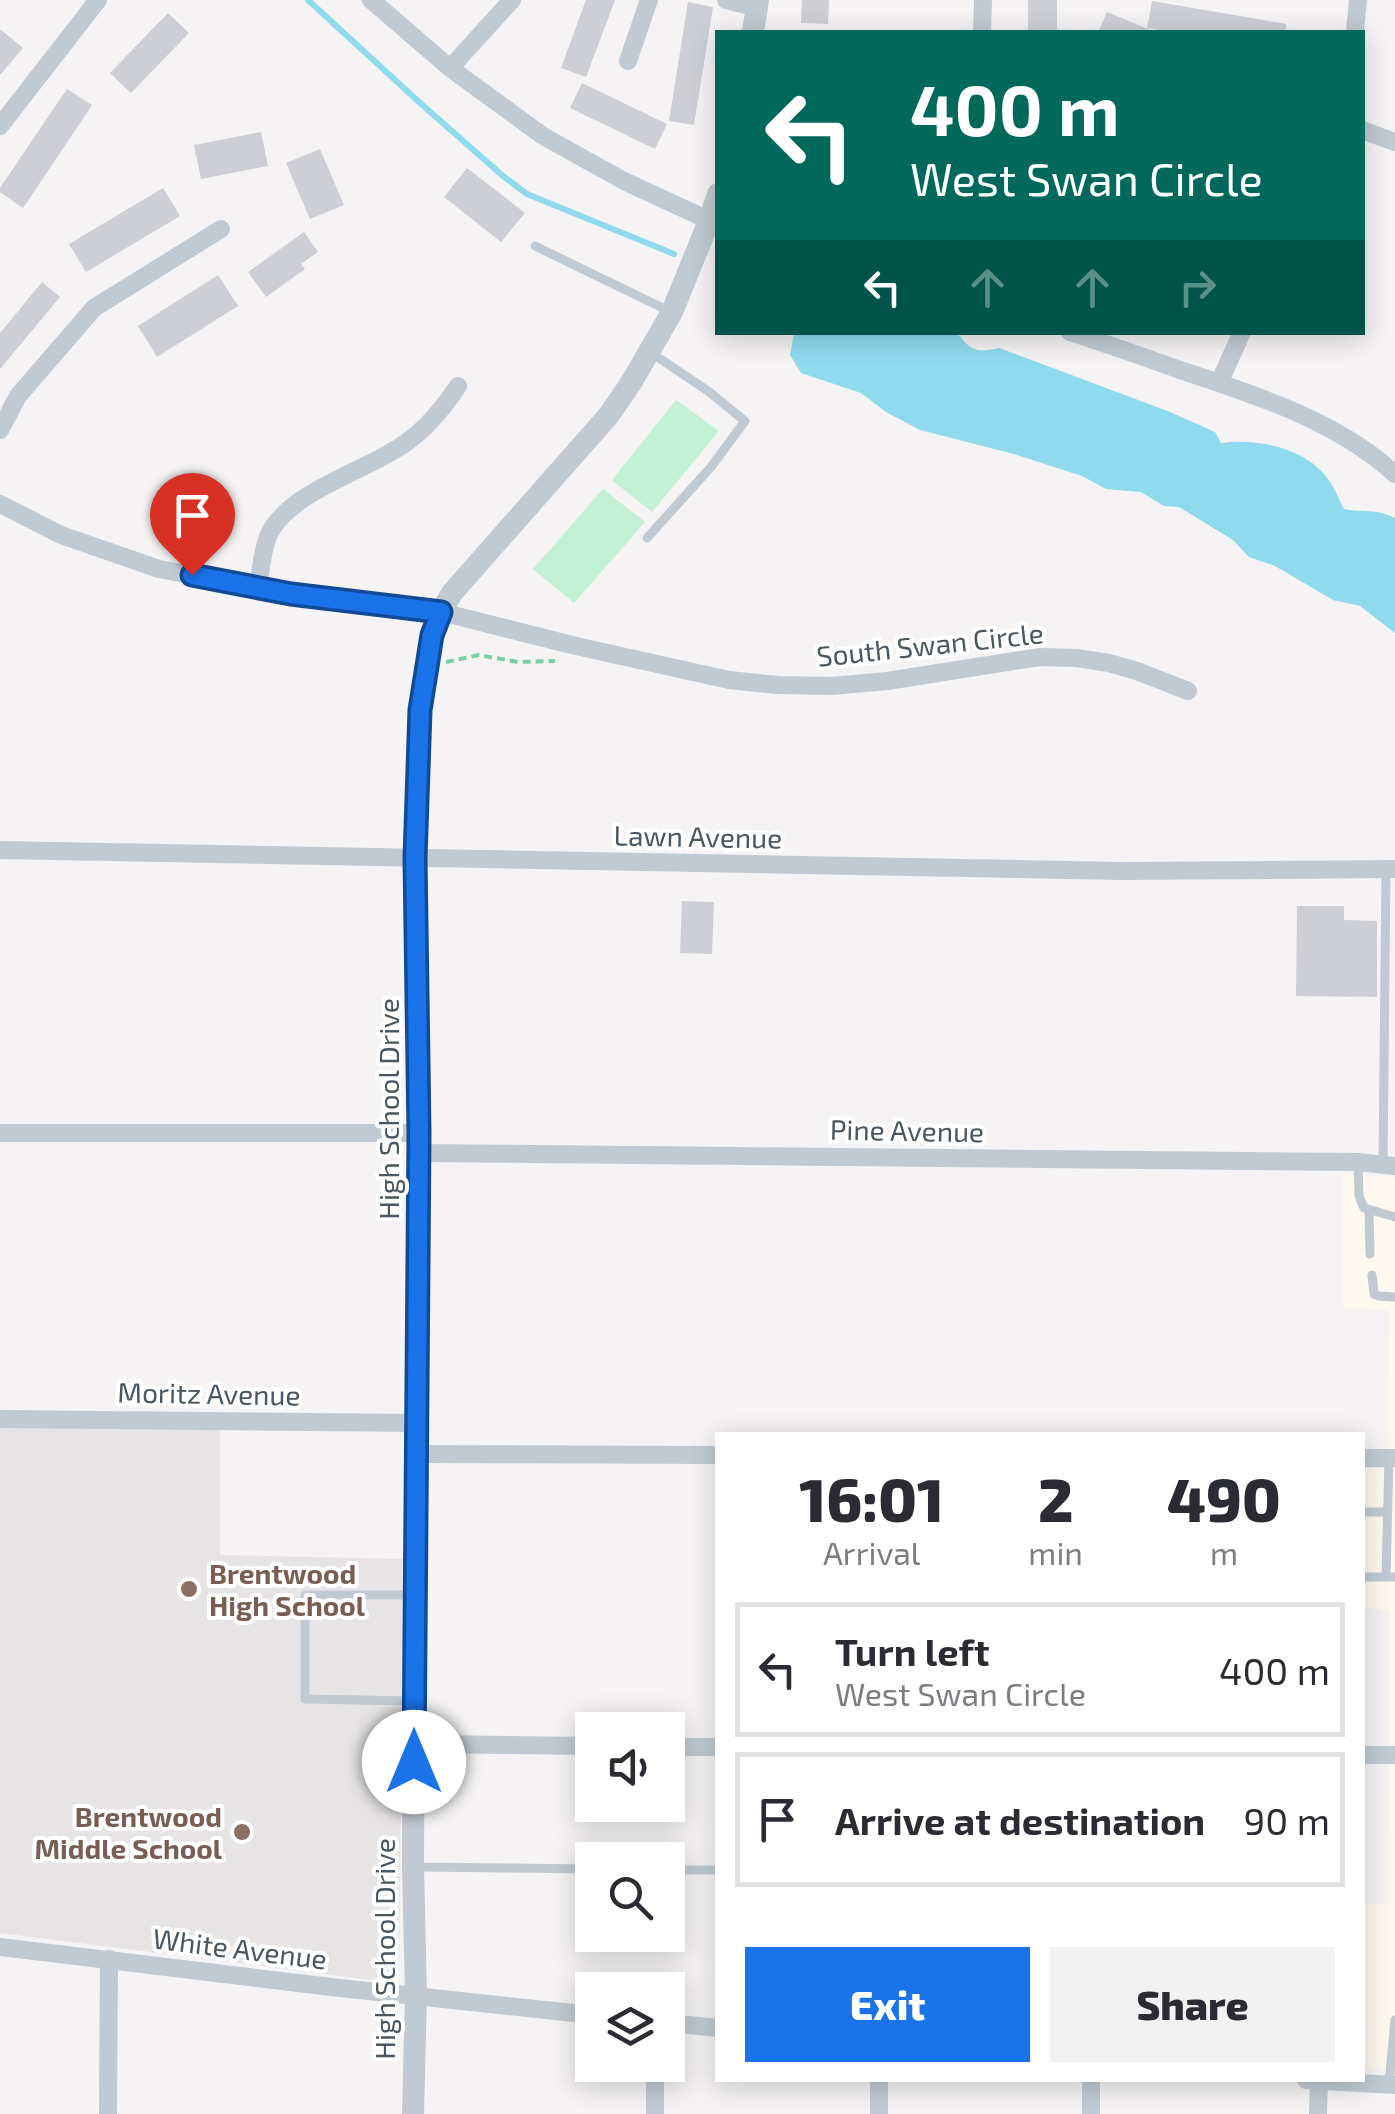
<!DOCTYPE html>
<style>
:root{--surface:#fff;--page:#f2f2f3;--text:#2b2b33;--muted:#7c7c81;--line:#e1e1e2;--accent:#1a73e8}
body{margin:0;font-family:"Exo 2",sans-serif;background:var(--page);color:var(--text);height:100vh;display:flex;flex-direction:column;font-size:38px;white-space:nowrap}
*{box-sizing:border-box;margin:0}
p{font-size:32px;color:var(--muted)}
.icon{flex:none;width:55px;height:55px;fill:none;stroke:currentColor;stroke-width:2;stroke-linecap:round;stroke-linejoin:round}
.map{position:relative;flex:1;overflow:hidden}
.drawer{position:absolute;left:715px;top:1432px;width:650px;height:650px;display:flex;flex-direction:column;background:var(--surface);border-radius:0px;box-shadow:0 5px 25px #0003}
.drawer>*{flex:none}
.top-card{position:absolute;left:715px;top:30px;width:650px;height:305px;border-radius:0px;box-shadow:0 5px 25px #0003;background:#00695c;color:#fff;overflow:hidden}
.tools{position:absolute;left:575px;top:1712px;display:grid;gap:20px}
.tools a{display:grid;place-items:center;width:110px;height:110px;border-radius:0px;background:var(--surface);box-shadow:0 5px 25px #0003;font-size:50px}
.pin{position:absolute;display:grid;place-items:center;width:85px;height:85px;color:#fff;margin:-102px -42px;border-radius:50% 50% 50% 0;rotate:-45deg;box-shadow:0 0 10px #0007}
.pin .icon{rotate:45deg}
.me{position:absolute;width:110px;margin:-55px;rotate:0deg;stroke-linejoin:round;filter:drop-shadow(0 0 8px #0008)}
.turn{display:flex;align-items:center;gap:35px;height:210px;padding:0 30px;font-size:45px}
.turn .icon{width:130px;height:130px;stroke-width:2.5}
.turn b{display:block;font-size:70px;line-height:85px}
.lanes{display:flex;align-items:center;height:95px;padding:0 30px;background:#0003;justify-content:center;gap:50px;direction:ltr}
.lanes .off{opacity:.35}
.eta{display:flex;justify-content:space-evenly;align-items:center;height:170px;text-align:center}
.eta b{font-size:60px;font-weight:800;line-height:70px}
.primary-button{display:flex;gap:20px;margin-top:auto;padding:20px 30px}
.primary-button a{flex:1;height:115px;border-radius:0px;background:var(--accent);color:#fff;font-size:40px;font-weight:800;line-height:115px;text-align:center}
.primary-button a+a{background:var(--page);color:var(--text)}
ul{padding:0;list-style:none}
li{display:flex;align-items:center;gap:30px;height:135px;margin:0 20px 15px;padding:0 10px;border:5px solid var(--line);border-radius:0px}
li div{flex:1}
li b{display:block;font-size:38px}
li em{font-style:normal}
.map>svg:first-child{display:block}
</style>
<div class="map">
<svg width="1395" height="2114" viewBox="0 0 1395 2114">
<rect width="100%" height="100%" fill="#f5f3f3"/>
<!-- commercial -->
<g fill="#fdf9ef">
<path d="M1343,1173l52,4v273h-7l1,-140 -46,-2z"/>
<path d="M1363,1468h32v276h-6l1,-134 -27,-2z"/>
<path d="M1389,1765h6v305l-32,-3 2,-163 23,-1z"/>
</g>
<!-- education -->
<path fill="#e6e4e5" d="M0,1425l220,4v126l183,4 -4,414 -4,7 -7,2 -388,-49z"/>
<!-- green -->
<g fill="#c3f1d5">
<path d="M676,400l43,31 -67,81 -40,-32z"/>
<path d="M603,489l42,33 -71,81 -41,-34z"/>
</g>
<!-- water -->
<path fill="#90daee" d="M794,333h163c14,18 20,20 42,15l171,64 45,20 6,11c34,-5 80,4 103,31 9,10 14,23 20,35 21,4 31,-1 51,9v115l-35,-27 -27,-6 -58,-34 -26,-9 -16,-17 -54,-33 -15,-1 -23,-14 -35,-3 -24,-13 -68,-22 -94,-24 -34,-18 -25,-19 -60,-20 -11,-18z"/>
<g fill="none" stroke-linecap="round" stroke-linejoin="round">
<!-- stream -->
<path stroke="#90daee" stroke-width="6" d="M308,0l111,102 84,74 24,18 147,60"/>
</g>
<!-- building -->
<g fill="#cdcfd5">
<path d="M586,0h29l-29,77 -25,-9z"/>
<path d="M802,0h27l-1,24 -27,-1z"/>
<rect x="1028" y="0" width="29" height="32"/>
<path d="M1152,1l134,23 -1,8h-113l-25,-4z"/>
<path d="M688,2l25,5 -19,118 -25,-4z"/>
<path d="M1107,12l48,20h-57z"/>
<path d="M168,13l21,20 -58,60 -21,-20z"/>
<path d="M0,29l23,19 -23,27z"/>
<path d="M582,83l85,41 -12,25 -85,-41z"/>
<path d="M67,89l25,16 -69,103 -23,-16v-4z"/>
<path d="M261,132l7,34 -67,13 -7,-34z"/>
<path d="M320,149l24,56 -34,14 -24,-56z"/>
<path d="M467,168l58,45 -24,29 -57,-45z"/>
<path d="M163,188l17,28 -94,56 -17,-28z"/>
<path d="M304,232l14,20 -17,12 4,5 -39,28 -18,-25z"/>
<path d="M218,275l20,31 -81,51 -19,-31z"/>
<path d="M42,282l18,15 -60,72v-36z"/>
<path d="M682,901l32,1 -2,52 -32,-1z"/>
<path d="M1297,906h47v14l33,1v76l-81,-1z"/>
</g>
<g fill="none" stroke-linecap="round" stroke-linejoin="round">
<!-- path -->
<path stroke="#7ad0a6" stroke-width="4" stroke-dasharray="8 5" stroke-linecap="butt" d="M446,662l33,-7 39,7 37,-1"/>
<!-- service -->
<g stroke="#c1cad2" stroke-width="9">
<path d="M535,246l134,65"/>
<path d="M647,538l64,-71 34,-46 -37,-30 -58,-39"/>
<path d="M1358,1162l1,34 5,12 31,9"/>
<path d="M1383,1164l3,-295"/>
<path d="M1369,1210l1,44"/>
<path d="M1372,1275l2,19 5,2 16,1"/>
<path d="M1389,1459l-3,118h9"/>
<path d="M1362,1512h25"/>
<path d="M1362,1577h24"/>
<path d="M411,1595h-106v104l109,2"/>
<path d="M416,1867l176,2"/>
<path d="M668,1870h50"/>
<path d="M1389,2084l6,-64"/>
</g>
<!-- minor -->
<g stroke="#c1cad2" stroke-width="18">
<path d="M371,0l79,68 93,68 81,45 93,43"/>
<path d="M726,0l32,8"/>
<path d="M982,32l1,-32"/>
<path d="M1355,32l3,-32"/>
<path d="M628,61l21,-61"/>
<path d="M450,68l62,-68"/>
<path d="M0,126l98,-126"/>
<path d="M1362,130l33,12"/>
<path d="M1070,332c37,12 74,25 110,38 75,25 156,50 215,104"/>
<path d="M1219,383l23,-51"/>
<path d="M0,430l18,-34 76,-88 127,-79"/>
<path d="M0,504l61,31 98,34 132,25 150,18 135,34 153,34 48,5 54,1 56,-5 153,-24 37,1 32,5 28,8 51,20"/>
<path d="M258,588c3,-18 4,-38 11,-54 20,-41 92,-62 129,-86 25,-15 44,-38 60,-62"/>
<path d="M0,850l1121,21 274,-2"/>
<path d="M0,1133h419"/>
<path d="M419,1153l939,9 37,4"/>
<path d="M0,1419l417,4"/>
<path d="M417,1454l301,1"/>
<path d="M1362,1458h33"/>
<path d="M414,1744l178,2"/>
<path d="M668,1747h50"/>
<path d="M1362,1755h33"/>
<path d="M0,1947l331,40 261,28"/>
<path d="M668,2023l50,5"/>
<path d="M1306,2080l89,5"/>
<path d="M108,2114l1,-155"/>
<path d="M655,2114v-49"/>
<path d="M879,2114v-34"/>
<path d="M1091,2114v-34"/>
<path d="M1318,2114l1,-33"/>
</g>
<!-- tertiary -->
<g stroke="#c1cad2" stroke-width="22">
<path d="M753,32l5,-32"/>
<path d="M413,2114l3,-119 -3,-128 1,-272 5,-462 -4,-275 5,-148 12,-75 9,-23 11,-19 157,-178 22,-32 41,-71 37,-91 9,-27"/>
</g>
</g>
<g fill="none" stroke-linecap="round" stroke-linejoin="round">
<!-- route casing -->
<g stroke="#114b97" stroke-width="25">
<path id="route" d="M192,575l99,19 150,18 -9,23 -12,75 -5,148 4,275 -5,629"/>
</g>
<!-- route -->
<use href="#route" stroke="#1a73e8" stroke-width="18"/>
</g>
<!-- markers -->
<g fill="#8d6e63" stroke="#fff" stroke-width="4">
<circle cx="189" cy="1589" r="10"/>
<circle cx="242" cy="1832" r="10"/>
</g>
<g text-anchor="middle" dominant-baseline="central" stroke-width="8" stroke-linejoin="round" paint-order="stroke">
<!-- street labels -->
<g font-size="28" fill="#4a5661" stroke="#fff">
<text transform="translate(930 644) rotate(-6)">South Swan Circle</text>
<text transform="translate(698 836) rotate(1)">Lawn Avenue</text>
<text transform="translate(388 1109) rotate(-90)">High School Drive</text>
<text transform="translate(907 1130) rotate(1)">Pine Avenue</text>
<text transform="translate(209 1393) rotate(1)">Moritz Avenue</text>
<text transform="translate(240 1948) rotate(7)">White Avenue</text>
<text transform="translate(384 1949) rotate(-90)">High School Drive</text>
</g>
<!-- education labels -->
<g font-size="28" font-weight="bold" fill="#785e54" stroke="#fff" text-anchor="start">
<text x="209" y="1573">Brentwood<tspan x="209" dy="32">High School</tspan></text>
<text x="222" y="1816" text-anchor="end">Brentwood<tspan x="222" dy="32">Middle School</tspan></text>
</g>
</g>
</svg>
<div class="tools">
<a><svg class="icon" aria-label="sound" viewBox="0 0 24 24"><path d="M4 9h4l5-4v14l-5-4H4zM17 9q2 3 0 6"/></svg></a>
<a><svg class="icon" aria-label="search" viewBox="0 0 24 24"><circle cx="10" cy="10" r="6"/><path d="M15 15l6 6"/></svg></a>
<a><svg class="icon" aria-label="layers" viewBox="0 0 24 24"><path d="M12 4l9 5-9 5-9-5zM3 14l9 5 9-5"/></svg></a>
</div>
<div class="pin" style="left:192px;top:575px;background:#d93025"><svg class="icon" aria-label="arrive" viewBox="0 0 24 24"><path d="M6 21V4h12l-3 4 3 4H6"/></svg></div>
<svg class="me" style="left:414px;top:1762px" viewBox="-20 -20 40 40"><circle r="19" fill="#fff"/><path d="M0-13L10 11 0 6-10 11z" fill="#1a73e8"/></svg>
<div class="top-card">
<div class="turn"><svg class="icon" aria-label="left" viewBox="0 0 24 24"><path d="M17 20v-9H6M10 6l-5 5 5 5"/></svg><div><b>400 m</b>West Swan Circle</div></div>
<div class="lanes"><svg class="icon" aria-label="left" viewBox="0 0 24 24"><path d="M17 20v-9H6M10 6l-5 5 5 5"/></svg><svg class="icon off" aria-label="ahead" viewBox="0 0 24 24"><path d="M12 20V5M6 11l6-6 6 6"/></svg><svg class="icon off" aria-label="ahead" viewBox="0 0 24 24"><path d="M12 20V5M6 11l6-6 6 6"/></svg><svg class="icon off" aria-label="right" viewBox="0 0 24 24"><path d="M7 20v-9h11M14 6l5 5-5 5"/></svg></div>
</div>
<section class="drawer">
<div class="eta">
<div><b>16:01</b><p>Arrival</p></div>
<div><b>2</b><p>min</p></div>
<div><b>490</b><p>m</p></div>
</div>
<ul>
<li><svg class="icon" aria-label="left" viewBox="0 0 24 24"><path d="M17 20v-9H6M10 6l-5 5 5 5"/></svg><div><b>Turn left</b><p>West Swan Circle</p></div><em>400 m</em></li>
<li><svg class="icon" aria-label="arrive" viewBox="0 0 24 24"><path d="M6 21V4h12l-3 4 3 4H6"/></svg><div><b>Arrive at destination</b></div><em>90 m</em></li>
</ul>
<div class="primary-button"><a>Exit</a><a>Share</a></div>
</section>
</div>
